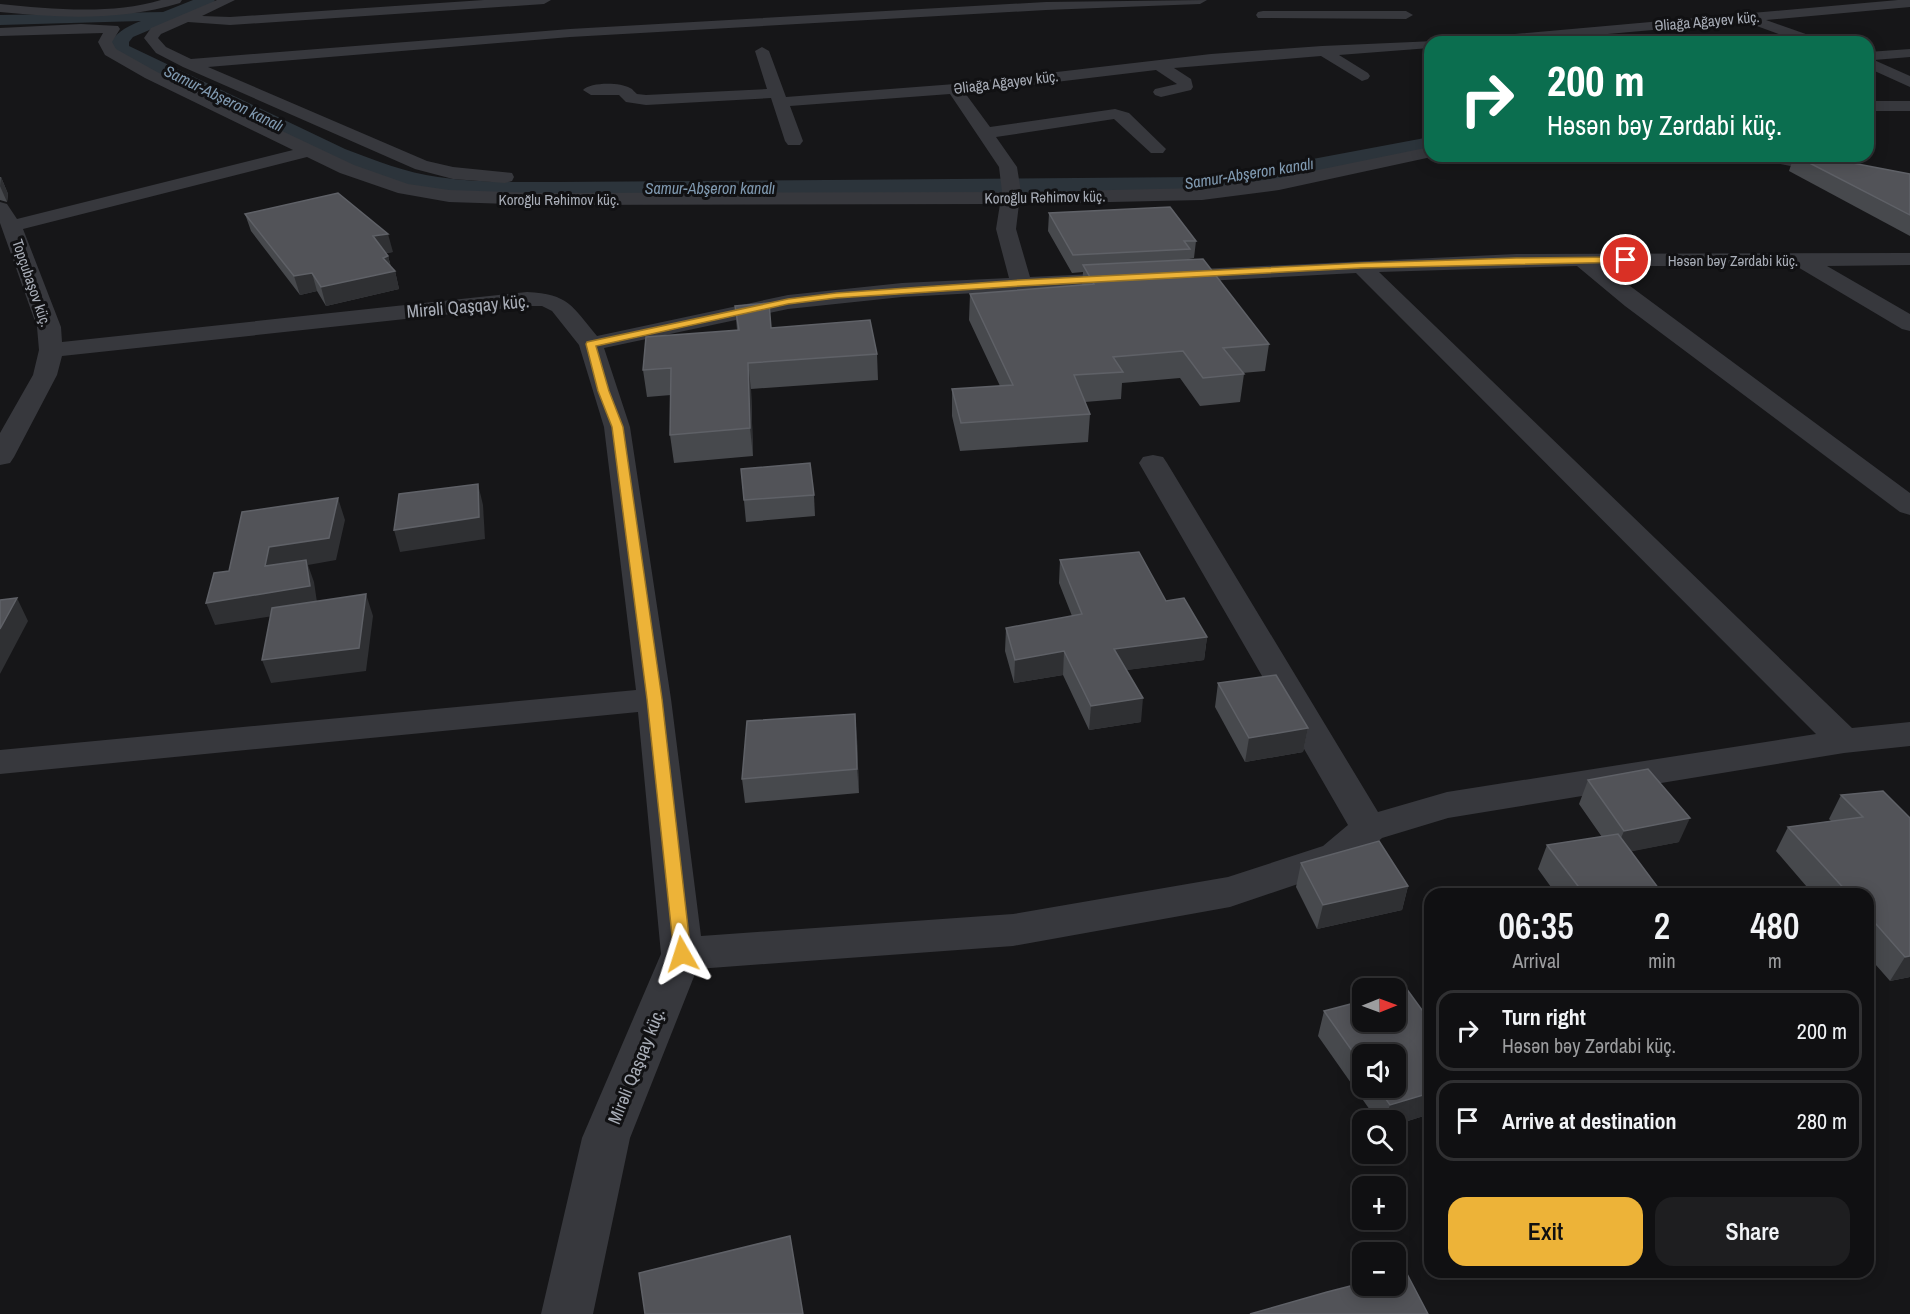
<!DOCTYPE html>
<meta charset="utf-8">
<style>
:root{--surface:#101012;--page:#1e1e20;--text:#f1f3f6;--muted:#9c9d9f;--line:#303032;--accent:#edb338}
body{margin:0;font-family:"Archivo Narrow",sans-serif;background:var(--page);color:var(--text);height:100vh;display:flex;flex-direction:column;font-size:22px;white-space:nowrap}
*{box-sizing:border-box;margin:0}
p{font-size:20px;color:var(--muted)}
.icon{flex:none;width:33px;height:33px;fill:none;stroke:currentColor;stroke-width:2;stroke-linecap:round;stroke-linejoin:round}
.map{position:relative;flex:1;overflow:hidden}
.panel{position:absolute;left:1424px;top:888px;width:450px;height:390px;display:flex;flex-direction:column;background:var(--surface);border-radius:18px;box-shadow:0 3px 15px #0003,0 0 0 2px var(--line)}
.panel>*{flex:none}
.hud{position:absolute;left:1424px;top:36px;width:450px;height:126px;border-radius:18px;box-shadow:0 3px 15px #0003,0 0 0 2px var(--line);background:#0b6e4f;color:#fff;overflow:hidden}
.needle{width:39px;rotate:89deg}
.controls{position:absolute;left:1352px;top:978px;display:grid;gap:12px}
.controls a{display:grid;place-items:center;width:54px;height:54px;border-radius:12px;background:var(--surface);box-shadow:0 3px 15px #0003,0 0 0 2px var(--line);font-size:30px}
.pin{position:absolute;display:grid;place-items:center;width:51px;height:51px;color:#fff;margin:-26px;border:3px solid #fff;border-radius:50%;box-shadow:0 2px 6px #0007}
.me{position:absolute;width:66px;margin:-33px;rotate:354deg;stroke-linejoin:round;filter:drop-shadow(0 0 4px #0008)}
.turn{display:flex;align-items:center;gap:21px;height:126px;padding:0 24px;font-size:27px}
.turn .icon{width:78px;height:78px;stroke-width:2.5}
.turn b{display:block;font-size:42px;line-height:51px}
.eta{display:flex;justify-content:space-evenly;align-items:center;height:102px;text-align:center}
.eta b{font-size:36px;font-weight:600;line-height:42px}
.button{display:flex;gap:12px;margin-top:auto;padding:12px 24px}
.button a{flex:1;height:69px;border-radius:18px;background:var(--accent);color:#111;font-size:24px;font-weight:600;line-height:69px;text-align:center}
.button a+a{background:var(--page);color:var(--text)}
ul{padding:0;list-style:none}
li{display:flex;align-items:center;gap:18px;height:81px;margin:0 12px 9px;padding:0 12px;border:3px solid var(--line);border-radius:18px}
li div{flex:1}
li b{display:block;font-size:22px}
li em{font-style:normal}
.map>svg:first-child{display:block}
</style>
<div class="map">
<svg width="1910" height="1314" viewBox="0 0 1910 1314">
<rect width="100%" height="100%" fill="#161618"/>
<g fill="none" stroke-linecap="round" stroke-linejoin="round">
<!-- canal -->
<path fill="#2c343b" fill-rule="evenodd" d="M193,0h22l-2,3 -80,34 -4,5v4l216,103c30,11 61,24 93,28 39,6 80,5 120,5l640,-5 35,-3 197,-37v12l-197,39 -35,3 -640,5c-40,-1 -81,1 -121,-5 -36,-6 -73,-20 -106,-34l-216,-104 -4,-12c9,-11 17,-15 30,-20l-141,4v-10l163,-3z"/>
<!-- minor -->
<g fill="#37383d" fill-rule="evenodd">
<path d="M161,0h21l-2,3c-59,18 -120,15 -180,9v-8c51,5 111,11 161,-4z"/>
<path d="M217,0h18l-33,16 28,1 254,-17h67l-7,4 -314,21 -42,-3 -27,12 -3,4 8,9 25,12 379,-30 476,-27 161,-2 -7,4 -154,6 -476,27 -362,30 219,94 26,6 59,6 2,4 -2,4 -7,2 -52,-4 -38,-10 -232,-102 -27,-14 -12,-15 7,-10z"/>
<path d="M1898,0h12v7l-144,13 54,19 2,3h-21l-47,-17 -1,-4 -235,21h-56l7,-4z"/>
<path d="M1263,11h143l7,4 -7,4 -148,-1 -2,-3 2,-3z"/>
<path d="M81,24l37,2 2,3 -8,13 4,7 41,23 197,93 54,19 41,6 90,3 463,-1 -3,-25 -49,-73 -160,12 13,35 -3,4h-12l-3,-4 -14,-43 -125,7 -20,-3 -7,-7h-28l-8,-5c7,-8 37,-8 47,-2 3,1 4,4 7,6l9,1 121,-6 -12,-38 7,-4 7,4 17,46 169,-13 256,-30 111,-8 113,-5 -5,1v6l-91,7 29,18 2,3 -2,3 -6,2 -41,-25 -147,12 17,11 2,8 -2,3 -30,7 -6,-2 -2,-3 2,-3 22,-5 -21,-14 -191,23 25,34 125,-18 14,4 37,36 -3,4h-12l-37,-34 -118,18 21,30 4,25 181,-4 77,-10 151,-31v9h6l-157,34 -77,10 -183,4 -3,25 14,48 486,-23 394,-1v12l-83,1 83,48v17l-8,-2 -106,-63h-193l307,227v22l-10,-3 -275,-206 -48,-40 -198,6 473,456 58,-6v24l-66,7 -396,65 -66,20 -31,28 -121,41 -217,39 -316,23 -67,169 -37,176h-52l41,-176 79,-184 -23,-242 -638,62v-24l636,-60 -32,-263 -25,-82 -27,-34 -10,-5h-15l-465,50 -5,19 -43,82 -4,6 -10,2v-32l33,-58 6,-25 -2,-23 -37,-104v-21l7,2 10,15 276,-69 -148,-72 -40,-23 -7,-13 5,-9 -103,3v-8zM307,157l33,16 58,20 51,9 90,3 461,-1 -4,25 13,49 -107,5 -114,12 -191,41c-25,-30 -28,-42 -70,-44l-465,50 -1,-15 -38,-98zM1356,273l460,461 -369,58 -69,20 -211,-349 -4,-6 -10,-2 -10,2 -4,6 209,362 -25,21 -95,31 -215,37 -312,22 -30,-237 -41,-272 -26,-79 184,-39 114,-12z"/>
<path d="M1910,49v8l-36,3 36,16v11l-42,-19v-16z"/>
<rect x="1868" y="101" width="42" height="10"/>
<path d="M1757,156h37l116,22v12l-144,-29 -6,-1z"/>
</g>
</g>
<!-- wall -->
<g fill="#47494d" fill-rule="evenodd">
<path d="M1794,156h22l94,18v62l-121,-65z"/>
<path d="M0,177h1l7,17 -1,8 -7,-2z"/>
<path d="M1049,213l147,28 -2,17 -5,1 80,85 -4,27 -23,2 2,1 -4,28 -40,4 -20,-28 -58,5 -1,16 -36,3 5,12 -2,28 -128,9 -8,-35v-27l48,-3 -31,-66 1,-26 112,-9 1,-13 -11,1 -24,-42z"/>
<path d="M245,214l148,38 -7,1 2,3 3,11 4,4 4,18 -73,17 -9,-15 -17,4 -49,-64z"/>
<path d="M735,306l36,22 106,26 1,26 -127,9 2,67 -79,7 -4,-28 1,-40 -24,2 -4,-27 94,-40z"/>
<path d="M741,469l73,26 1,21 -69,6z"/>
<path d="M1060,560l106,41 41,36 -3,23 -78,10 15,52 -52,8 -26,-55 -49,8 -9,-32 1,-23 66,-12 -13,-33z"/>
<path d="M1218,683l90,45 -5,24 -58,10 -30,-55z"/>
<path d="M857,738l2,55 -114,10 -3,-24z"/>
<path d="M1588,780l91,62 -48,9 30,43h-105l-18,-25 9,-24 55,-8 -23,-33z"/>
<path d="M1883,791l27,186 -20,4 -22,-25v-62h-55l-37,-43 12,-24 43,-6 -2,-2 12,-24z"/>
<path d="M1301,863l107,23 -6,24 -85,19 -21,-42z"/>
<path d="M1324,1011l106,10v93l-35,11v-5h-18l-59,-84zM1362,1054l33,34h-33z"/>
</g>
<!-- shaded-wall -->
<g fill="#2f3033">
<path d="M1,177l7,17 -1,8 -7,-16z"/>
<path d="M388,234l5,18 -15,2 -5,-18z"/>
<path d="M388,256l4,16 3,-1 4,18 -73,17 -5,-19 62,-29z"/>
<path d="M312,273l5,18 -17,4 -6,-19z"/>
<path d="M748,363l3,26 2,67 -3,-28z"/>
<path d="M478,484l5,21 2,34 -85,13 -6,-22z"/>
<path d="M338,498l7,22 -9,40 -28,5 6,17 4,27 -103,16 -9,-22 59,-37 4,-19z"/>
<path d="M366,594l7,22 -7,55 -95,12 -9,-23z"/>
<path d="M17,598l11,23 -28,53v-45z"/>
<path d="M1207,637l-3,23 -92,12 2,-23z"/>
<path d="M1064,651l-1,24 -49,8 1,-23z"/>
<path d="M1143,698l-2,24 -52,8 2,-24z"/>
<path d="M855,714l2,24 2,55 -2,-24z"/>
<path d="M1308,728l-5,24 -58,10 4,-24z"/>
<path d="M1690,818l-11,24 -65,13 10,-24z"/>
<path d="M1408,886l-6,24 -85,19 6,-24z"/>
<path d="M1910,956v21l-20,4 15,-24z"/>
<path d="M1430,1093v21l-35,11v-5h-10l5,-15z"/>
</g>
<!-- building -->
<g fill="#525358" stroke="#5f6167" stroke-width="1.5">
<path d="M1796,156h20l94,18v41z"/>
<path d="M338,193l50,41 -15,2 15,20 -5,2 12,13 -74,16 -9,-14 -18,3 -49,-62z"/>
<path d="M1170,207l26,34h-12l6,8 -117,6 -24,-42z"/>
<path d="M1203,259l66,85 -46,4 21,26 -41,4 -20,-27 -70,6 10,15 -49,3 16,39 -129,9 -9,-34 61,-4 -43,-91 124,-10 -11,-19z"/>
<path d="M769,303l2,25 99,-8 7,34 -129,9 2,65 -80,7 1,-67 -28,2 3,-33 93,-7 -4,-24z"/>
<path d="M810,463l4,32 -70,5 -3,-31z"/>
<path d="M478,484l1,33 -85,13 5,-36z"/>
<path d="M338,498l-9,40 -60,9 -4,19 41,-6 4,26 -104,17 8,-30 15,-2 13,-59z"/>
<path d="M1139,552l27,49 18,-3 23,39 -93,12 29,49 -52,8 -27,-55 -49,9 -9,-32 76,-14 -22,-54z"/>
<path d="M366,594l-7,54 -97,12 10,-52z"/>
<path d="M17,598l-17,31v-29z"/>
<path d="M1276,675l32,53 -59,10 -31,-55z"/>
<path d="M855,714l2,55 -115,10 5,-58z"/>
<path d="M1648,769l42,49 -66,13 -36,-51z"/>
<path d="M1883,791l27,27v138l-5,1 -37,-42v-21h-19l-61,-67 75,-10 -22,-22z"/>
<path d="M1618,834l44,59 -78,1 -37,-49z"/>
<path d="M1379,841l29,45 -85,19 -22,-42z"/>
<path d="M1406,988l24,33v72l-40,12 -12,-17h17v-34h-33v11l-38,-54 38,-10v21h33v-30z"/>
<path d="M790,1236l13,78h-158l-6,-41z"/>
<path d="M1406,1272l22,42h-178l77,-22 35,-9v3h33v-11z"/>
</g>
<!-- route -->
<path fill="#edb338" stroke="#9a7424" stroke-width="1.5" d="M1626,257l3,1v4l-268,6 -340,18 -185,12 -48,6 -192,42 13,45 14,36 39,272 29,255 -3,5 -6,2 -6,-2 -2,-5 -27,-255 -35,-272 -14,-36 -12,-47 1,-2 201,-43 48,-6 185,-13 340,-17 155,-5z"/>
<g text-anchor="middle" dominant-baseline="central" stroke-width="6" stroke-linejoin="round" paint-order="stroke">
<!-- far-street labels -->
<g font-size="15" fill="#a8adb7" stroke="#111113">
<text transform="translate(1707 21) rotate(-5)">Əliağa Ağayev küç.</text>
<text transform="translate(1006 82) rotate(-7)">Əliağa Ağayev küç.</text>
<text transform="translate(1045 197) rotate(-1)">Koroğlu Rəhimov küç.</text>
<text x="559" y="199">Koroğlu Rəhimov küç.</text>
<text x="1733" y="260">Həsən bəy Zərdabi küç.</text>
<text transform="translate(32 283) rotate(71)">Topçubaşov küç.</text>
</g>
<!-- far-water labels -->
<g font-size="16" font-style="italic" fill="#809ab1" stroke="#111113">
<text transform="translate(224 98) rotate(26)">Samur-Abşeron kanalı</text>
<text transform="translate(1249 173) rotate(-9)">Samur-Abşeron kanalı</text>
<text x="710" y="188">Samur-Abşeron kanalı</text>
</g>
<!-- street labels -->
<g font-size="18" fill="#a8adb7" stroke="#111113">
<text transform="translate(468 306) rotate(-5)">Mirəli Qaşqay küç.</text>
<text transform="translate(636 1066) rotate(-68)">Mirəli Qaşqay küç.</text>
</g>
</g>
</svg>
<div class="controls">
<a><svg class="needle" viewBox="-14 -14 28 28"><path d="M0-13l5 13h-10z" fill="#e53935"/><path d="M0 13l5-13h-10z" fill="#9c9d9f"/></svg></a>
<a><svg class="icon" aria-label="sound" viewBox="0 0 24 24"><path d="M4 9h4l5-4v14l-5-4H4zM17 9q2 3 0 6"/></svg></a>
<a><svg class="icon" aria-label="search" viewBox="0 0 24 24"><circle cx="10" cy="10" r="6"/><path d="M15 15l6 6"/></svg></a>
<a>+</a>
<a>−</a>
</div>
<div class="pin" style="left:1626px;top:260px;background:#d93025"><svg class="icon" aria-label="arrive" viewBox="0 0 24 24"><path d="M6 21V4h12l-3 4 3 4H6"/></svg></div>
<svg class="me" style="left:682px;top:954px" viewBox="-20 -20 40 40"><path d="M0-17L14 15 0 8-14 15z" fill="#edb338" stroke="#fff" stroke-width="4"/></svg>
<div class="hud">
<div class="turn"><svg class="icon" aria-label="right" viewBox="0 0 24 24"><path d="M7 20v-9h11M14 6l5 5-5 5"/></svg><div><b>200 m</b>Həsən bəy Zərdabi küç.</div></div>
</div>
<section class="panel">
<div class="eta">
<div><b>06:35</b><p>Arrival</p></div>
<div><b>2</b><p>min</p></div>
<div><b>480</b><p>m</p></div>
</div>
<ul>
<li><svg class="icon" aria-label="right" viewBox="0 0 24 24"><path d="M7 20v-9h11M14 6l5 5-5 5"/></svg><div><b>Turn right</b><p>Həsən bəy Zərdabi küç.</p></div><em>200 m</em></li>
<li><svg class="icon" aria-label="arrive" viewBox="0 0 24 24"><path d="M6 21V4h12l-3 4 3 4H6"/></svg><div><b>Arrive at destination</b></div><em>280 m</em></li>
</ul>
<div class="button"><a>Exit</a><a>Share</a></div>
</section>
</div>
